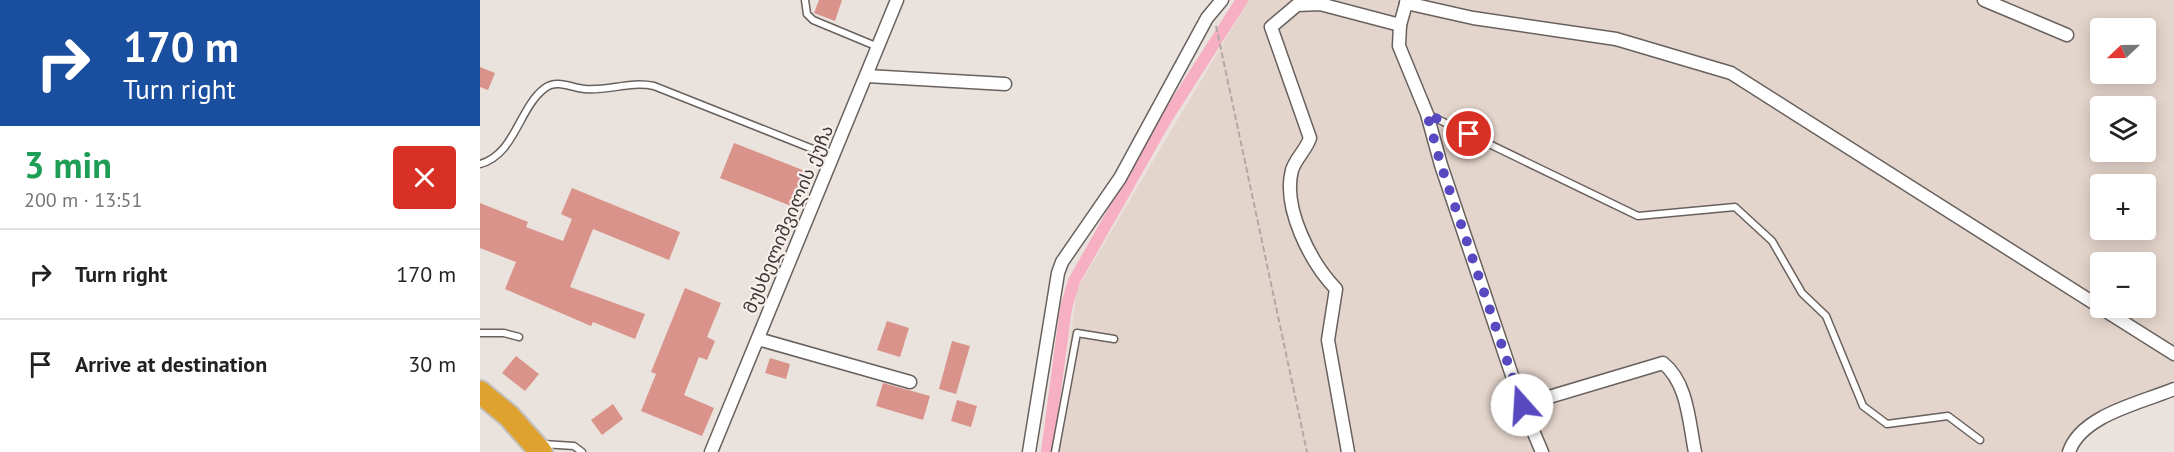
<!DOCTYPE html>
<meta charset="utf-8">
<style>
:root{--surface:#fff;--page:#f2f2f2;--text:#222;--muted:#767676;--line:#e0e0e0}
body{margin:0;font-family:"PT Sans","Noto Sans Georgian",sans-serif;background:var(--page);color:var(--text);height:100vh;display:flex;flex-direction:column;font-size:22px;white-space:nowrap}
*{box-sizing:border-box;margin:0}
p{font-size:20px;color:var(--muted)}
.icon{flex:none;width:33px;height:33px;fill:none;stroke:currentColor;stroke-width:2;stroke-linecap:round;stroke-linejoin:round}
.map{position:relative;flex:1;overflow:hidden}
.side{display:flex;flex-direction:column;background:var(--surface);width:480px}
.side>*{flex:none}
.hud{background:#1a4fa0;color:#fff;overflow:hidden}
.needle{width:39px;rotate:248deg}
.controls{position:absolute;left:1610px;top:18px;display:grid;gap:12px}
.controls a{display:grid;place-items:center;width:66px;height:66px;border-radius:6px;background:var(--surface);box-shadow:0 3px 15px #0003;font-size:30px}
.pin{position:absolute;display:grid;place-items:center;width:51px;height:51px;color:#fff;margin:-26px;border:3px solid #fff;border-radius:50%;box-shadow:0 2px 6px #0007}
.me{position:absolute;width:66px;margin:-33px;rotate:341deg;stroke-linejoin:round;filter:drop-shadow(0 0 4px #0008)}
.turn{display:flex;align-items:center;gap:21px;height:126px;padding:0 24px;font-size:27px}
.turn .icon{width:78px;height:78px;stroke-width:2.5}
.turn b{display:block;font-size:42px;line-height:51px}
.round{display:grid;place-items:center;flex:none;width:63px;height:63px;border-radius:6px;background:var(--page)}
.summary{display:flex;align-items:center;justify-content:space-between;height:102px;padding:0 24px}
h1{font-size:36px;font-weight:800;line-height:45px;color:#1e9e55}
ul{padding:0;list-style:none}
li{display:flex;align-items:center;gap:18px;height:90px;padding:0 24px;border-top:2px solid var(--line)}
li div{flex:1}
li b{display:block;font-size:22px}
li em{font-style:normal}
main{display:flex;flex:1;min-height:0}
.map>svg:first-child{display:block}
</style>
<main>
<section class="side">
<div class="hud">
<div class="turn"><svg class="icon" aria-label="right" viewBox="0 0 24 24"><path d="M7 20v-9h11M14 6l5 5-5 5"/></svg><div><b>170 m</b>Turn right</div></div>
</div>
<div class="summary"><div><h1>3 min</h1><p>200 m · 13:51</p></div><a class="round" style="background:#d93025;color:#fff"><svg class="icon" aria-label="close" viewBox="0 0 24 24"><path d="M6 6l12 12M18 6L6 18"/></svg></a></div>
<ul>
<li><svg class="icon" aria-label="right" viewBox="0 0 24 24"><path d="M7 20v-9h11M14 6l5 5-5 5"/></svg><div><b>Turn right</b></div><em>170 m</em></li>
<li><svg class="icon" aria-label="arrive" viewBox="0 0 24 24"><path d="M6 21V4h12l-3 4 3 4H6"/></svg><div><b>Arrive at destination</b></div><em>30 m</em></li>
</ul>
</section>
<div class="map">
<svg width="1694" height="452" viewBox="0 0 1694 452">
<rect width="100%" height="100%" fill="#eae2dd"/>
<!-- built -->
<path fill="#e4d5cc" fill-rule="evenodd" d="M769,0h925v379l-88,52 -9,21h-1022l22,-163zM1620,28h45v46h-45zM1620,106h45v46h-45zM1620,184h45v46h-45zM1620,262h45v46h-45z"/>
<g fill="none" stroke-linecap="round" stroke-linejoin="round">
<!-- canal -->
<path stroke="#f7afc3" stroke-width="12" d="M567,452l19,-144 8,-27 92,-162 76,-119"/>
</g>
<!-- building -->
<g fill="#da938a">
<path d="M339,0h23l-7,21 -21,-8z"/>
<path d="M0,67l15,6 -7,17 -8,-3z"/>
<path d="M254,143l71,28 -14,35 -71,-28z"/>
<path d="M92,188l108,44 -11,28 -76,-31 -23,58 75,27 -10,25 -42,-17 -2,4 -86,-37 11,-27 -36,-14v-45l48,19 -2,5 37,14 9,-22 -11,-5z"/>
<path d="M205,288l36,15 -14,34 8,4 -8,19 -8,-3 -15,38 30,13 -12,28 -61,-25 15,-37 -5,-2z"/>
<path d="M407,321l22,7 -9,29 -23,-7z"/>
<path d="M472,341l18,5 -14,48 -17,-5z"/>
<path d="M36,356l23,18 -14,17 -23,-18z"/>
<path d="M290,358l20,6 -4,15 -21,-6z"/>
<path d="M403,383l47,13 -7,24 -47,-14z"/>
<path d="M477,400l20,6 -6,21 -20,-6z"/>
<path d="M133,404l10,15 -21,16 -11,-15z"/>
</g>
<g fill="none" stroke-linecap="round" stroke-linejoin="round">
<!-- lane casing -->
<g stroke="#68615d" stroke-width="9">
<g id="lane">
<path d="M325,0l2,14 6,6 65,27"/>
<path d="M947,114l211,102 97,-9 37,34 30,52 24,23 37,90 24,18 61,-8 32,24"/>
<path d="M0,164c35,-9 39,-57 65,-76 12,-9 27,0 40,1 24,2 45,-8 69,-3l179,71"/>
<path d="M0,333h24l15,4"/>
<path d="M63,444l31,2 8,6"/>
<path d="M575,452l22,-119 37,6"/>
</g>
</g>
<!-- street casing -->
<g stroke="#68615d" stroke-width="15">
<g id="street">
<path d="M927,0l-7,25 -1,21 28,68 14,51 81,240 141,-42c25,20 26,60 32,89"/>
<path d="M1504,0l83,35"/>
<path d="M926,3l67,15 143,21 115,34 369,234"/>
<path d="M387,76l138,8"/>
<path d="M1621,308l73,46"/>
<path d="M278,339l152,43"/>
<path d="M1042,405l20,47"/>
<path d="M231,452l186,-452"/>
<path d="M549,452l29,-179 4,-11 58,-84 87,-160 15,-18"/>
<path d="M868,452l-20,-112 8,-51c-25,-26 -54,-81 -44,-119 4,-12 14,-20 18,-32l-39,-111 26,-22 23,-1 80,21"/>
<path d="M1589,452c12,-37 72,-49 105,-63"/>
</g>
</g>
<!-- highway casing -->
<g stroke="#c1c0bf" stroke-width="26">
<path id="highway" d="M0,392l29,24 32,36"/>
</g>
<!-- path -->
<path stroke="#b0a9a5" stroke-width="2" stroke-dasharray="6 3" stroke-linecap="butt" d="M736,26l91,426"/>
<!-- lane -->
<use href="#lane" stroke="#fff" stroke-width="6"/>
<!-- street -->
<use href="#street" stroke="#fff" stroke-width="12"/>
<!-- highway -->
<use href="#highway" stroke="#e0a22e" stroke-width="22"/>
</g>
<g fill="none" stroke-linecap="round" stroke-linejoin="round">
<!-- route -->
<path stroke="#5949c1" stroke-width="10" stroke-dasharray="0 18" d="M989,134l-42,-20 14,51 81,240"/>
</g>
<g text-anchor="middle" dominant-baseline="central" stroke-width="4.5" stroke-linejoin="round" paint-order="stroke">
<!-- street labels -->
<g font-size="18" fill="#3c3937" stroke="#f7efeb">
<text transform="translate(308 219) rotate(-67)">მუსხელიშვილის ქუჩა</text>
</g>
</g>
</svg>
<div class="controls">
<a><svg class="needle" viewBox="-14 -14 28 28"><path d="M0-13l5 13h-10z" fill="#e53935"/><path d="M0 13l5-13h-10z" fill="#767676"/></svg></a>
<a><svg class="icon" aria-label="layers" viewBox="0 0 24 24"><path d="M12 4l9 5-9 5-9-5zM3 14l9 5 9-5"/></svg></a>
<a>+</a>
<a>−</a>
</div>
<div class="pin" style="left:989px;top:134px;background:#d93025"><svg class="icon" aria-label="arrive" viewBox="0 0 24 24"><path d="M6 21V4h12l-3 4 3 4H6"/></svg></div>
<svg class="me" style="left:1042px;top:405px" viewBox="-20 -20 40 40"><circle r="19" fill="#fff"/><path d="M0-13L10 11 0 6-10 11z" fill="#5949c1"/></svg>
</div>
</main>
